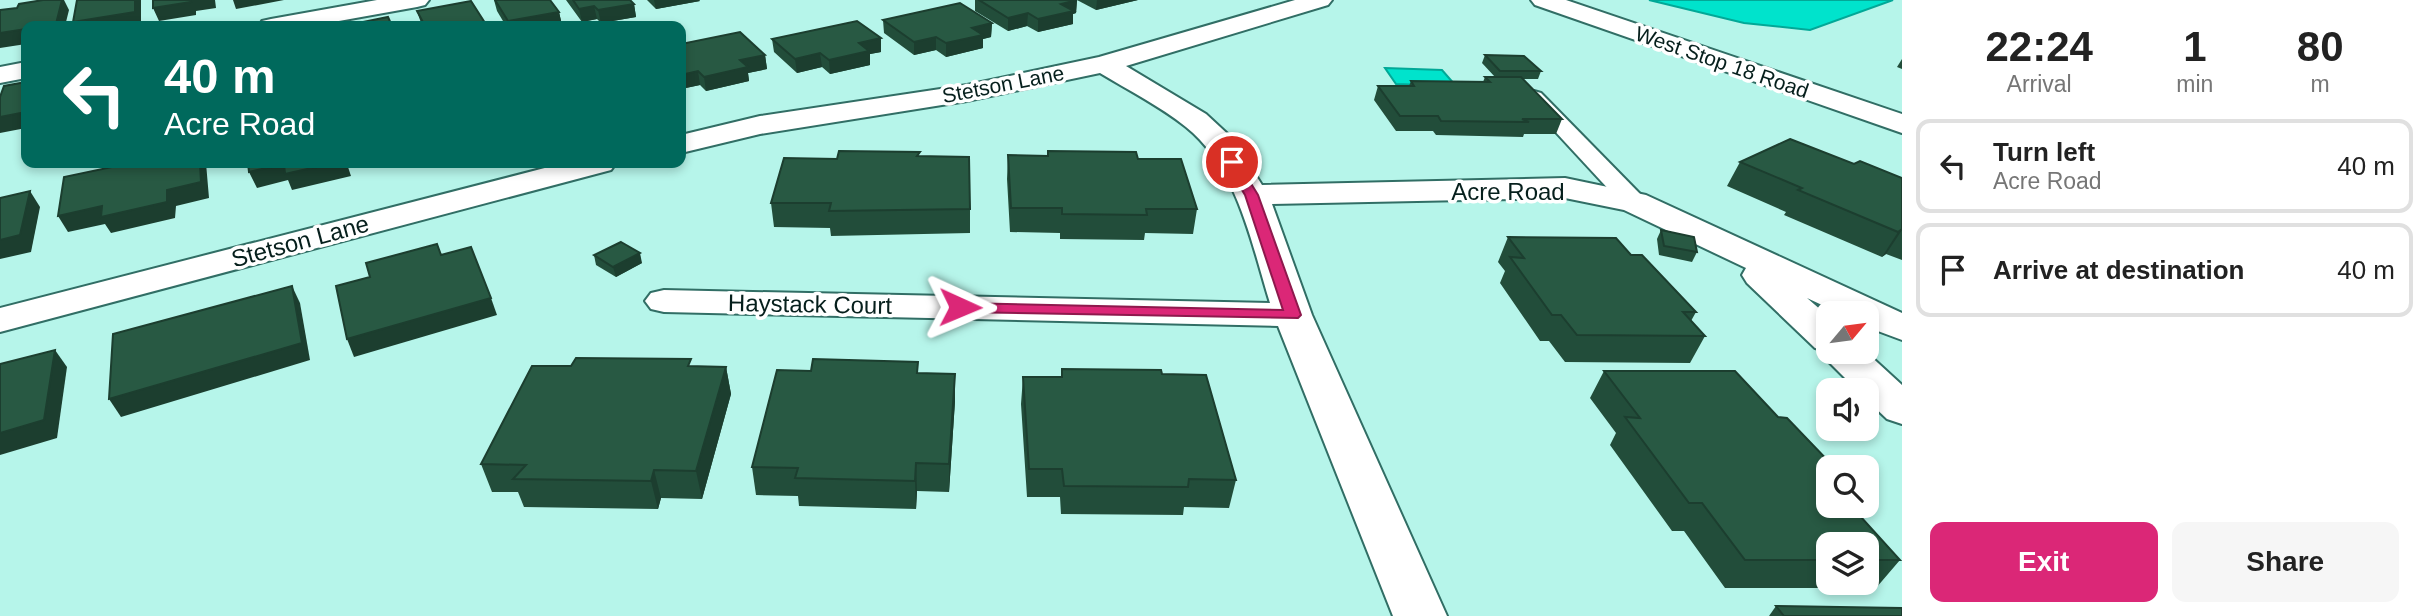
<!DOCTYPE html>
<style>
:root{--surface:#fff;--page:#f6f6f6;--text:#222;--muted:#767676;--line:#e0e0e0;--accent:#db2777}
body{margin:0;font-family:Arial,sans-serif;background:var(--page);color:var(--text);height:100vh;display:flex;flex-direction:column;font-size:26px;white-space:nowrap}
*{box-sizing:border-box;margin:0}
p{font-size:23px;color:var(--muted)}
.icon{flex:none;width:38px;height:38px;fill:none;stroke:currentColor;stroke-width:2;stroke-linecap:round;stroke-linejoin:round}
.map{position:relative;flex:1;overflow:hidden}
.panel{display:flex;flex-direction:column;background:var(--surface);width:525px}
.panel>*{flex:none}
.hud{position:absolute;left:21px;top:21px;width:665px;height:147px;border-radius:14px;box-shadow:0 4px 10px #0003;background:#00695c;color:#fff;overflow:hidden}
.needle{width:46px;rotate:61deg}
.tools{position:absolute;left:1816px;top:301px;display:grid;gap:14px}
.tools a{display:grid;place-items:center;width:63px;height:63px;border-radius:14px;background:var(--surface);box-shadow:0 4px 10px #0003;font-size:35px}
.pin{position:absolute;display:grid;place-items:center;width:60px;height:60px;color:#fff;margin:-30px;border:4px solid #fff;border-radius:50%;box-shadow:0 2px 7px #0007}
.me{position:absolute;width:77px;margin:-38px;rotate:91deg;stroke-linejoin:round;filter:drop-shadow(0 0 5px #0008)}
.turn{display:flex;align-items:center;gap:24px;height:147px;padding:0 28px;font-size:32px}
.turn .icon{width:91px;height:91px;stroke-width:2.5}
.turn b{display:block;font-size:49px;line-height:60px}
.eta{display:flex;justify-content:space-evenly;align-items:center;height:119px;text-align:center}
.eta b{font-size:42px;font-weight:600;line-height:49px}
.primary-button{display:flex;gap:14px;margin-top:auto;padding:14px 28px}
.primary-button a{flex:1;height:80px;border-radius:14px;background:var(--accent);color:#fff;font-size:28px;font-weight:600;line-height:80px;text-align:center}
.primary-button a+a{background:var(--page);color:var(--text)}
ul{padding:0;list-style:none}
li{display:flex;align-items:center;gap:21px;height:94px;margin:0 14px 10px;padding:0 14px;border:4px solid var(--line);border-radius:14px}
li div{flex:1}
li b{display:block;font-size:26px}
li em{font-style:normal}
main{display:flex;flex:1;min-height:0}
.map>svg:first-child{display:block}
</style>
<main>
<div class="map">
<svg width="1902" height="616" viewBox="0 0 1902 616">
<rect width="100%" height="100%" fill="#b6f5ea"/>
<!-- water -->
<g fill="#00e3cc" stroke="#02a897" stroke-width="2">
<path d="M1649,0h244l-83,30 -66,-7z"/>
<path d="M1385,68l57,2 14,16 -60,-2z"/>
</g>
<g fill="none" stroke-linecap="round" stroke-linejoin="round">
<!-- service casing -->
<g stroke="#316e65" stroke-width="4">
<path id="service" d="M1534,91l7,2 102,104 3,5 -3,5 -9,2 -9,-2 -98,-106 -3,-4 3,-4z"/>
</g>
<!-- minor casing -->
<g stroke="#316e65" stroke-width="4">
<g id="minor">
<path d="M377,0h52l-4,5 -8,2 -106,19h-52l3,-5 9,-2z"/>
<path d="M1295,0h37l-4,5 -202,61 80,48 27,25 29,46 303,-7 81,17 256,118v27l-35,-13v-14h-28l-32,-15 22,19v35h37l36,33v39l-15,-5 -20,-19v-10h-10l-29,-29 -5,-11 -8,-2 -68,-65 -5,-8 4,-7 -122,-58 -59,-12 -293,6 40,111 135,301h-54l-115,-290 -614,-14 -13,-3 -6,-8 6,-8 13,-3 606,13c-19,-61 -32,-134 -84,-176 -26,-21 -58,-37 -86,-54l-133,28 -207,33 -79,19v-18l79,-19 207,-31 132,-28z"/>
<path d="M26,62v16l-26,5v-16z"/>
<path d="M564,163h52l-5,7 -611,162v-24z"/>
</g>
</g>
<!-- tertiary casing -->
<g stroke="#316e65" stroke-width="4">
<path id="tertiary" d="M1531,0h35l336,114v19l-367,-128z"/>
</g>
<!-- service -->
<use href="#service" fill="#fff" fill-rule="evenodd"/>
<!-- minor -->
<use href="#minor" fill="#fff" fill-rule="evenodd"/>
<!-- tertiary -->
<use href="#tertiary" fill="#fff" fill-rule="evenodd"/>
</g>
<!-- wall -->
<g fill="#224d3a" fill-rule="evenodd">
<path d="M494,0h56l9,12 3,13 -7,1h-49l-9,-15z"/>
<path d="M566,0h64l4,4 2,13 -35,6 -4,-4 -15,3z"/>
<path d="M647,0h52l1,1 -44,8z"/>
<path d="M975,0h102l-1,13 -3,1v10l-35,8 -11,-6 -19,5 -33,-20z"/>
<path d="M1077,0h61l-42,10z"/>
<path d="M417,11l70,15h-65z"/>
<path d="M883,20l109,3 -1,14 -8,2v9l-37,9 -10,-7 -22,5 -30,-22z"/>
<path d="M881,38v14l-11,2v11l-40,9 -8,-7 -25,6 -23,-21 -2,-13z"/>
<path d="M681,44l84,11 2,14 -19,4 1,8 -43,10 -6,-6 -19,4z"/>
<path d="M1485,55l56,16 -3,8h-15l39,40 -6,15h-32l-1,3 -87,-2 -3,-4h-37l-22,-31 4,-14h31l2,-5 72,1 2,-5h10l-13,-14z"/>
<path d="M1902,59v10l-5,-2z"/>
<path d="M1048,151l90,8 59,50 -4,25 -48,-1 -1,7 -84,-1v-6l-50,-1 -3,-53 1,-24 40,1z"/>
<path d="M920,156l50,53v24l-139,3 -1,-8 -56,-1 -3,-24 66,-44z"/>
<path d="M1740,162l114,2 48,14v82l-16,-6 -4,3 -98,-42 2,-3 -59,-26z"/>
<path d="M1661,230l36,22 -5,10 -33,-7 -2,-16z"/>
<path d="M1508,237l123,18 65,57 -5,9 14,15 -15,27 -125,-1 -16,-21h-9l-40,-58 5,-12 -7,-9z"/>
<path d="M594,255l48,8 -26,14 -20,-12z"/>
<path d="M918,362v11l37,1v27l-6,91 -32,-1 -1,18 -117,-3 -1,-10 -42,-1 -4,-28 59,-96z"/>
<path d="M692,366l34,1 5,27 -29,105 -41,-1 -3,11 -134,-2 -6,-15h-26l-11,-28z"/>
<path d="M1062,369l100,5 74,106 -7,28 -45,-1 -1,8 -122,-1 -1,-17h-33l-6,-93 2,-27h38z"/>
<path d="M1604,371l225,135h36l-7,8 42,46 -24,28h-151l-41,-57h-12l-62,-86 6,-12 -26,-35zM1829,544h38v39h-38z"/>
<path d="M1776,606l126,10h-133z"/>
</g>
<!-- shaded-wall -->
<g fill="#1c3e2f">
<path d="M62,0h2l5,10 -4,16h-21z"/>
<path d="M135,0h6v25l-6,1h-60l-2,-4z"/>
<path d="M190,0h25l1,8 -20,3v4l-37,6 -6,-13z"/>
<path d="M233,0h51l-48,9z"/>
<path d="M654,0h45l1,1 -44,8z"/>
<path d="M1077,0l-1,13 -3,1v10l-35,8v-13l23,-15z"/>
<path d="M1097,0h41l-42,10z"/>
<path d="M634,4l2,13 -35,6 -3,-13z"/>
<path d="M594,6l3,13 -15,3 -3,-13z"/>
<path d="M559,12l3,13 -7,1h-46l-1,-5z"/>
<path d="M1028,13l-1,13 -19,5v-13z"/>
<path d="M992,23l-1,14 -8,2v9l-37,9v-14l26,-15z"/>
<path d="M26,29v15l-26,4v-15z"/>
<path d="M936,37v13l-22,5v-13z"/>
<path d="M881,38v14l-11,2v11l-40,9 -1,-14 30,-17z"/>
<path d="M820,53l2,14 -25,6 -2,-14z"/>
<path d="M765,55l2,14 -19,4 1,8 -43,10 -2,-14 36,-17z"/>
<path d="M698,71l2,14 -19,4v-14z"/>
<path d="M26,112v16l-26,5v-16z"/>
<path d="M200,163h6l3,35 -33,8 -1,12 -64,15 -6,-9 -37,8 -10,-16 109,-26z"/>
<path d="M334,163h31l-17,4 3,9 -59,14 -4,-10 -31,8 -8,-16 35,-8z"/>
<path d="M30,191l10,16 -9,45 -31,7v-19z"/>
<path d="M1902,230l-16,24 -4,3 16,-25z"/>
<path d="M640,253l2,10 -26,14 -3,-10z"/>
<path d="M292,286l8,17 10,57 -189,57 -12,-18z"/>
<path d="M491,298l6,17 -143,42 -7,-18z"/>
<path d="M55,350l12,17 -10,71 -57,17v-22z"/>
<path d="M726,367l5,27 -29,105 -6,-28z"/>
<path d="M955,374v27l-6,91v-28z"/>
<path d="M916,463l1,28 -1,18 -1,-28z"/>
<path d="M654,470l7,28 -3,11 -7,-28z"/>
</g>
<!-- building -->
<g fill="#285943" stroke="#1c3e2f" stroke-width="2">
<path d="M43,0h19l-6,24 -12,2h-18v3l-26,4v-23l17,-2 2,-4z"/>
<path d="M77,0h58v12l-62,10z"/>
<path d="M153,0h37l1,2 -38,6z"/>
<path d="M495,0h55l9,12 -51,9z"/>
<path d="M573,0h57l4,4 -36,6 -4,-4 -15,3z"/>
<path d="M979,0h98l-16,4 13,7 -36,8 -10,-6 -20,5z"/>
<path d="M471,1l16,25h-62l-8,-15z"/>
<path d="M960,3l32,20 -20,5 11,7 -37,8 -10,-6 -22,5 -31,-22z"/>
<path d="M388,17l4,9 12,-3 1,3h-57v-1z"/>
<path d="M857,21l24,17 -22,5 10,8 -40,9 -9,-7 -25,6 -23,-20z"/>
<path d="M740,32l25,23 -25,5 8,7 -44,10 -6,-6 -17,4v-31z"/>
<path d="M1485,55l39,1 17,15h-41z"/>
<path d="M1485,77h36l41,42h-40l7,3 -88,-1 -3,-5h-38l-22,-30h36l-3,-5 79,1z"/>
<path d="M26,82v30l-26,5v-20l4,-11z"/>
<path d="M1790,139l64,25 6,-3 42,17v51l-4,3 -100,-42 4,-2 -62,-26z"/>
<path d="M839,151l81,1 -3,4 52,1 1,52 -141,2 2,-8h-60l13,-45 53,1z"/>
<path d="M1048,151l88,1 2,7h43l16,50h-51l1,6 -85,-1v-6h-51l-3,-53 40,1z"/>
<path d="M131,163h69l1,19 -34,8v12l-66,15 1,-11 -44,10 6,-39z"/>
<path d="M248,163h86l-49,11 -1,-10 -35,8z"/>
<path d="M30,191l-10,44 -20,5v-42z"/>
<path d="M1661,230l33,7 3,15 -33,-6z"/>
<path d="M1508,237l108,1 15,17h11l54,57h-13l22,24 -128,-1 -16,-20h-9l-42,-58 14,1z"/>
<path d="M621,242l19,11 -27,14 -19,-12z"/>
<path d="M437,244l4,11 30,-8 20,51 -144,41 -11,-53 34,-9 -4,-14z"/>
<path d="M292,286l10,57 -193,56 4,-65z"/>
<path d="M55,350l-11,70 -44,13v-69z"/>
<path d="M576,358l115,1 -3,7 38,1 -30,104 -42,-1 -3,11 -138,-2 13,-14 -45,-1 51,-98h39z"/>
<path d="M813,359l105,3 -1,11 38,1 -6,90 -33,-1 -1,18 -120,-3 3,-10 -46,-1 25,-97 34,1z"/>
<path d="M1062,369l99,1 1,4 44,1 30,105 -47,-1 -1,8 -124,-1 -2,-17h-33l-6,-92h39z"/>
<path d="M1604,371h131l43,46 9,1 47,49h-5v39h22l49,54h-33v-16h-38v16h-84l-43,-57h-13l-64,-86 15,1z"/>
<path d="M1776,606l126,2v8h-118z"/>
</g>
<!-- route -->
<path fill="#db2777" stroke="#8e194d" stroke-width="2" d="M1232,158l4,1 22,36 43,120 -3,3 -338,-6 -8,-5 8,-4 323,7 -38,-115 -20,-33z"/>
<g text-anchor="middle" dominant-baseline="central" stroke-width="7" stroke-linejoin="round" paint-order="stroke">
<!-- far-street labels -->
<g font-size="21" fill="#061f1c" stroke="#fff">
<text transform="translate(1722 62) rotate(19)">West Stop 18 Road</text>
<text transform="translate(1003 84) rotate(-11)">Stetson Lane</text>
</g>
<!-- street labels -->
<g font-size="24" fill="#061f1c" stroke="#fff">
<text x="1508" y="191">Acre Road</text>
<text transform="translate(300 241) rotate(-15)">Stetson Lane</text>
<text transform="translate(810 304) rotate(1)">Haystack Court</text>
</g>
</g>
</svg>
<div class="tools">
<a><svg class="needle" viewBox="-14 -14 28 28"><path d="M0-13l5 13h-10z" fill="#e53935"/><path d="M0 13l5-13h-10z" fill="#767676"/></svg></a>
<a><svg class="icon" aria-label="sound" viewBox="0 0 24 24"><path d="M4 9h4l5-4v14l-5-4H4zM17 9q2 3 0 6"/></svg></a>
<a><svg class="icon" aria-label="search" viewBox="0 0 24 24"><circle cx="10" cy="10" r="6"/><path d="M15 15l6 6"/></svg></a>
<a><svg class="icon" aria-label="layers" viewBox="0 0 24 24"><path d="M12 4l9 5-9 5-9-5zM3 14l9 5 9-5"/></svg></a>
</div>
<div class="pin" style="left:1232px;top:162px;background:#d93025"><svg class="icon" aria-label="arrive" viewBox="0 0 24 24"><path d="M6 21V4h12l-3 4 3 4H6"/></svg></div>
<svg class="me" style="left:960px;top:307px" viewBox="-20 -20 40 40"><path d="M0-17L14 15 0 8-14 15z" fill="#db2777" stroke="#fff" stroke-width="4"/></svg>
<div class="hud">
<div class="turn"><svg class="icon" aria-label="left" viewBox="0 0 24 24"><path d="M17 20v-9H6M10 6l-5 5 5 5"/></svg><div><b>40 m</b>Acre Road</div></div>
</div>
</div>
<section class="panel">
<div class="eta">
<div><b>22:24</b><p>Arrival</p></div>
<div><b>1</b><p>min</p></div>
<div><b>80</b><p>m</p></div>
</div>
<ul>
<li><svg class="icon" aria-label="left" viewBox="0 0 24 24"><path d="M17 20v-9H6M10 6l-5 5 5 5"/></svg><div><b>Turn left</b><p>Acre Road</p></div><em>40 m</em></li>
<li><svg class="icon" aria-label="arrive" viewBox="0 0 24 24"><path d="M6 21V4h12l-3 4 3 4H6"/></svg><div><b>Arrive at destination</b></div><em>40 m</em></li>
</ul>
<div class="primary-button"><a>Exit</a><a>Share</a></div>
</section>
</main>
